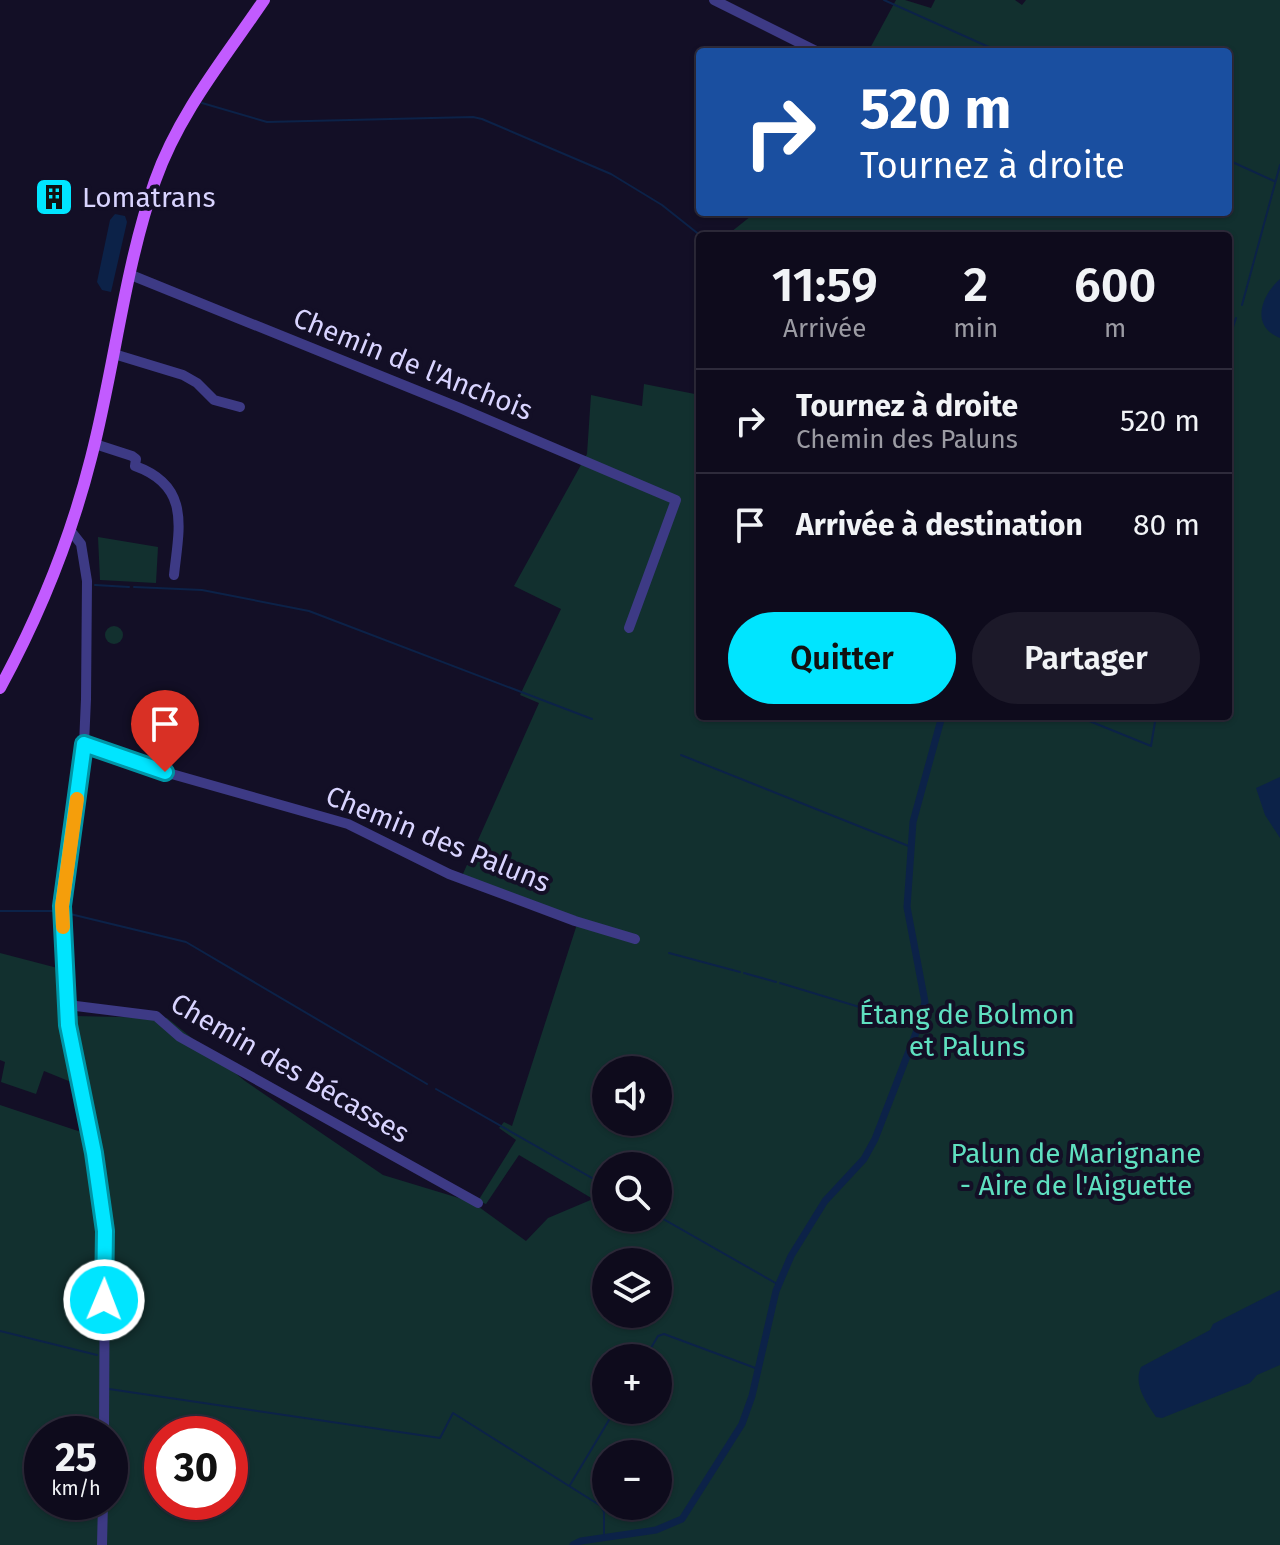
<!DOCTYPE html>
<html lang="fr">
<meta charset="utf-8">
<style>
:root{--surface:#0e0b1c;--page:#1c1929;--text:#f1f3f6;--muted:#9b9ba3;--line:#2e2b3b;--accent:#00e5ff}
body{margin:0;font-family:"Fira Sans",sans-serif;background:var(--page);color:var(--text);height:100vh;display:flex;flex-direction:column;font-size:30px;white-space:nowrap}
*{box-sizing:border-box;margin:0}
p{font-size:26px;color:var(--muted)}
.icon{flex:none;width:44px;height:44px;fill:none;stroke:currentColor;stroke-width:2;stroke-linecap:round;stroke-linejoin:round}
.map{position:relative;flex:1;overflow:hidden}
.details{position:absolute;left:696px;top:232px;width:536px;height:488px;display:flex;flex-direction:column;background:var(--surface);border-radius:8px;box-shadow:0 2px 6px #0004,0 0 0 2px var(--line)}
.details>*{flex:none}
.banner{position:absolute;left:696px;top:48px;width:536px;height:168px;border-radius:8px;box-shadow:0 2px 6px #0004,0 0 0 2px var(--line);background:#1a4fa0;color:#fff;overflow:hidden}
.tools{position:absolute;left:592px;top:1056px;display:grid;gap:16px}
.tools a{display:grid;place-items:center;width:80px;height:80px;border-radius:50%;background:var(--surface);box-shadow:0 2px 6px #0004,0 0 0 2px var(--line);font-size:40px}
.speed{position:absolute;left:24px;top:1416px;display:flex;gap:16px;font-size:40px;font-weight:700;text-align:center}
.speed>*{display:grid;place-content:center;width:104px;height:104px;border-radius:50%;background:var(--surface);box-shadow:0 2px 6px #0004,0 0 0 2px var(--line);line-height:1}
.speed small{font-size:20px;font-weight:400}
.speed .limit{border:12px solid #d22;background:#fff;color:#111}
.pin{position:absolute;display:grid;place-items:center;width:68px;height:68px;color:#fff;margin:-82px -34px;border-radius:50% 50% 50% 0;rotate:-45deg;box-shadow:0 0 8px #0007}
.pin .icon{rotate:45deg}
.me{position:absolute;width:88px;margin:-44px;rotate:1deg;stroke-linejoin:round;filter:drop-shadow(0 0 6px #0008)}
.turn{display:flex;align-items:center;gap:28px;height:168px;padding:0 32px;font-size:36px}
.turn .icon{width:104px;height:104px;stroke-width:2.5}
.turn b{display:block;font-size:56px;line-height:68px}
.eta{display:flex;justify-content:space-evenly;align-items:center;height:136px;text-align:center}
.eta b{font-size:48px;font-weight:600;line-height:56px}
.button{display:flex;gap:16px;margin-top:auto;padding:16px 32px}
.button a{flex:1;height:92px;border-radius:48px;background:var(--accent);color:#111;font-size:32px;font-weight:600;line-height:92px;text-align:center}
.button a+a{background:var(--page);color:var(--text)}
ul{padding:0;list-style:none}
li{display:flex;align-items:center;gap:24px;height:104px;padding:0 32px;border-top:2px solid var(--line)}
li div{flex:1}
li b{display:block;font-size:30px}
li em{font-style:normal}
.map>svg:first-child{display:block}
</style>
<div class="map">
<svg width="1280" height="1545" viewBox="0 0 1280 1545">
<rect width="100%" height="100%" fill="#130f26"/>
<!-- green -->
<g fill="#12302f" fill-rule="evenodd">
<path d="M896,0h9l26,8 4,-8h80l7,5 4,-5h254v1545h-1280v-440l96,32 -22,-121 93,2 78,63 138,94 89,27 54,39 22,-23 45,-19 -74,-44 -33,49 -8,-3 38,-61 -17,-12 5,-6 8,4 67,-208 -117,-42 77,-173 -19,-8 41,-86 -47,-23 73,-132 4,-59 51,11 2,-22 56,11v321h528v-480h-502l30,-24h472v-160h-360zM606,1070h52v52h-52zM606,1166h52v52h-52zM606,1262h52v52h-52zM606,1358h52v52h-52zM42,1434h68v68h-68zM162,1434h68v68h-68zM606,1454h52v52h-52z"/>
<path d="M98,537l60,10 -2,36 -56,-3z"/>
<circle cx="114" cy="635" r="9"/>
<path d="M0,953l69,18 2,53 18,87 -10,-3 -3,-24 -32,-13 -8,23 -35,-12 4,-20 -5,-2z"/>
</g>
<!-- water -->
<g fill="#0c2248">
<path d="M115,214l10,2 2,6 -16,70 -9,-2 -5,-8 13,-62z"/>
<path d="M1280,279v59c-30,-12 -19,-42 0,-59z"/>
<path d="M1280,777v61l-15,-23 -9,-27z"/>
<path d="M1280,1290v75l-23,10 -7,8 -88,35 -6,-1c-10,-15 -23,-32 -15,-50l69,-37 3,-6z"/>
</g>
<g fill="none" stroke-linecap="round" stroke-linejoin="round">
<!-- stream -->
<g stroke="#0c2248" stroke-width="2">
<path d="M884,0l116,52"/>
<path d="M202,103l65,19 206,-5 9,2 129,55 51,31 39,31"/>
<path d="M1228,160l46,21"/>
<path d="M1242,305l38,-140"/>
<path d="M1228,342l8,-24"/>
<path d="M95,585l34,2"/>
<path d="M134,587l68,3 107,21 283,108"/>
<path d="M1077,716l74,30 5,-30"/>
<path d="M681,755l230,92"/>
<path d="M0,911h58"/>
<path d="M66,913l120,29 241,142"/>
<path d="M669,953l71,19"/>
<path d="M744,973l32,9"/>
<path d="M780,983l139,42"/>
<path d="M436,1089l170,97"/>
<path d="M658,1216l121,69"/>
<path d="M0,1331l97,24"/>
<path d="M645,1358l13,-22 6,-2 94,35"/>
<path d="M109,1389l331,49 13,-25 148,93 3,6v26"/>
<path d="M570,1485l45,-75"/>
</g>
<!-- canal -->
<path stroke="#0c2248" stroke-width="7" d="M573,1545l8,-4 75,-11 26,-11 60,-95 10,-28 24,-105 15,-35 34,-55 39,-42 11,-20 44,-114 6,-23 -18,-95 6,-85 29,-106"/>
<!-- minor -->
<g stroke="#3d3a85" stroke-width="10">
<path d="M714,0l104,52"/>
<path d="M131,275l329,133 216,92 -47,128"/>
<path d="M114,354l69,21 14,8 17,17 26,7"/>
<path d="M95,444l37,12 4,3 -1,7c56,20 44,62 39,109"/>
<path d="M70,530l11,14 6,37 -1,118 -2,45 -22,171 6,110 26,128 11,83 -1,198"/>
<path d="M84,744l63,23 201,57 101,50 126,47 60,18"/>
<path d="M68,1005l88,11 24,21 298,166"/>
<path d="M102,1545l1,-43"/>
</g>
<!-- major -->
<path stroke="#c25bff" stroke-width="12" d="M0,688c39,-72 71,-151 91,-230 24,-92 33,-188 64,-277 24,-68 69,-122 109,-181"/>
</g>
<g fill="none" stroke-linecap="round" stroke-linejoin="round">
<!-- route casing -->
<g stroke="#0095a6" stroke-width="20">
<path id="route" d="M104,1300l1,-69 -11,-78 -26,-128 -6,-119 22,-162 81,28"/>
</g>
<!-- route -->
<use href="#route" stroke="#00e5ff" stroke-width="14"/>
<!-- slow -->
<path stroke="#f59e0b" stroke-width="14" d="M63,927l-1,-21 15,-107"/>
</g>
<!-- icons -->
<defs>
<g id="building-square" transform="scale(2)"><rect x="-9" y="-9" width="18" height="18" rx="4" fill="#00e5ff" stroke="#130f26"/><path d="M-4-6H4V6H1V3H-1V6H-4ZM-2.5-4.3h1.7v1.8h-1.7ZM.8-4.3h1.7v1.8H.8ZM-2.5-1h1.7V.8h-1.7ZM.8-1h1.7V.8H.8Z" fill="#111"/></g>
</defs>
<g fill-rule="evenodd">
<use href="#building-square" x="54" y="197"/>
</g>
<g text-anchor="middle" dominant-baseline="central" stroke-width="8" stroke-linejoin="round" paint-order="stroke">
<!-- poi labels -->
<g font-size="28" fill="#d9d4ff" stroke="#130f26" text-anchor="start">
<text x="82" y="197">Lomatrans</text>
</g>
<!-- street labels -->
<g font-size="28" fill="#d9d4ff" stroke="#130f26">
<text transform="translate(413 364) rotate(22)">Chemin de l'Anchois</text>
<text transform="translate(438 839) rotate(22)">Chemin des Paluns</text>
<text transform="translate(290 1068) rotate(30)">Chemin des Bécasses</text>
</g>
<!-- park labels -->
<g font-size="28" fill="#5fe0c0" stroke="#130f26">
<text x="967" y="1014">Étang de Bolmon<tspan x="967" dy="32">et Paluns</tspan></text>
<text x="1076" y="1153">Palun de Marignane<tspan x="1076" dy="32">- Aire de l'Aiguette</tspan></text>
</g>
</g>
</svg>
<div class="tools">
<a><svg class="icon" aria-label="sound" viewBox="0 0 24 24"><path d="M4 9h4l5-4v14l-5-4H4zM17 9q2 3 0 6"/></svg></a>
<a><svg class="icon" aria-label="search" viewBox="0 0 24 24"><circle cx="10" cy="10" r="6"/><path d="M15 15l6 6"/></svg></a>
<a><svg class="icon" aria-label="layers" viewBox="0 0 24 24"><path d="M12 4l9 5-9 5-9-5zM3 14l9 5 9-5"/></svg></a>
<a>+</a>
<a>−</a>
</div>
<div class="speed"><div>25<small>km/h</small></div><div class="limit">30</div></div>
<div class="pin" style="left:165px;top:772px;background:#d93025"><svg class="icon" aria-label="arrive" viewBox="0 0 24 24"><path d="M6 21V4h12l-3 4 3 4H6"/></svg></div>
<svg class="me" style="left:104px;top:1300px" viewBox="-20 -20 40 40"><circle r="17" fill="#00e5ff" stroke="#fff" stroke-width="3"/><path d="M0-11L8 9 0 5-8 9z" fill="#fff"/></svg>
<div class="banner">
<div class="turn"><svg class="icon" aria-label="right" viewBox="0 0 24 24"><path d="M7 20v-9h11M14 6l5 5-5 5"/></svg><div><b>520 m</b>Tournez à droite</div></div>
</div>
<section class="details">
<div class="eta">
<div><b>11:59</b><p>Arrivée</p></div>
<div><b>2</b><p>min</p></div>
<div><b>600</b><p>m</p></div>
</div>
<ul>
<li><svg class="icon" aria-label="right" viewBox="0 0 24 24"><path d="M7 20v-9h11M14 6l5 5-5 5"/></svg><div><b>Tournez à droite</b><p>Chemin des Paluns</p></div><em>520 m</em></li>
<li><svg class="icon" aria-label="arrive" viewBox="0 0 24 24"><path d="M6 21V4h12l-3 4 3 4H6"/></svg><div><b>Arrivée à destination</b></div><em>80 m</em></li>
</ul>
<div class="button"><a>Quitter</a><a>Partager</a></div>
</section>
</div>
